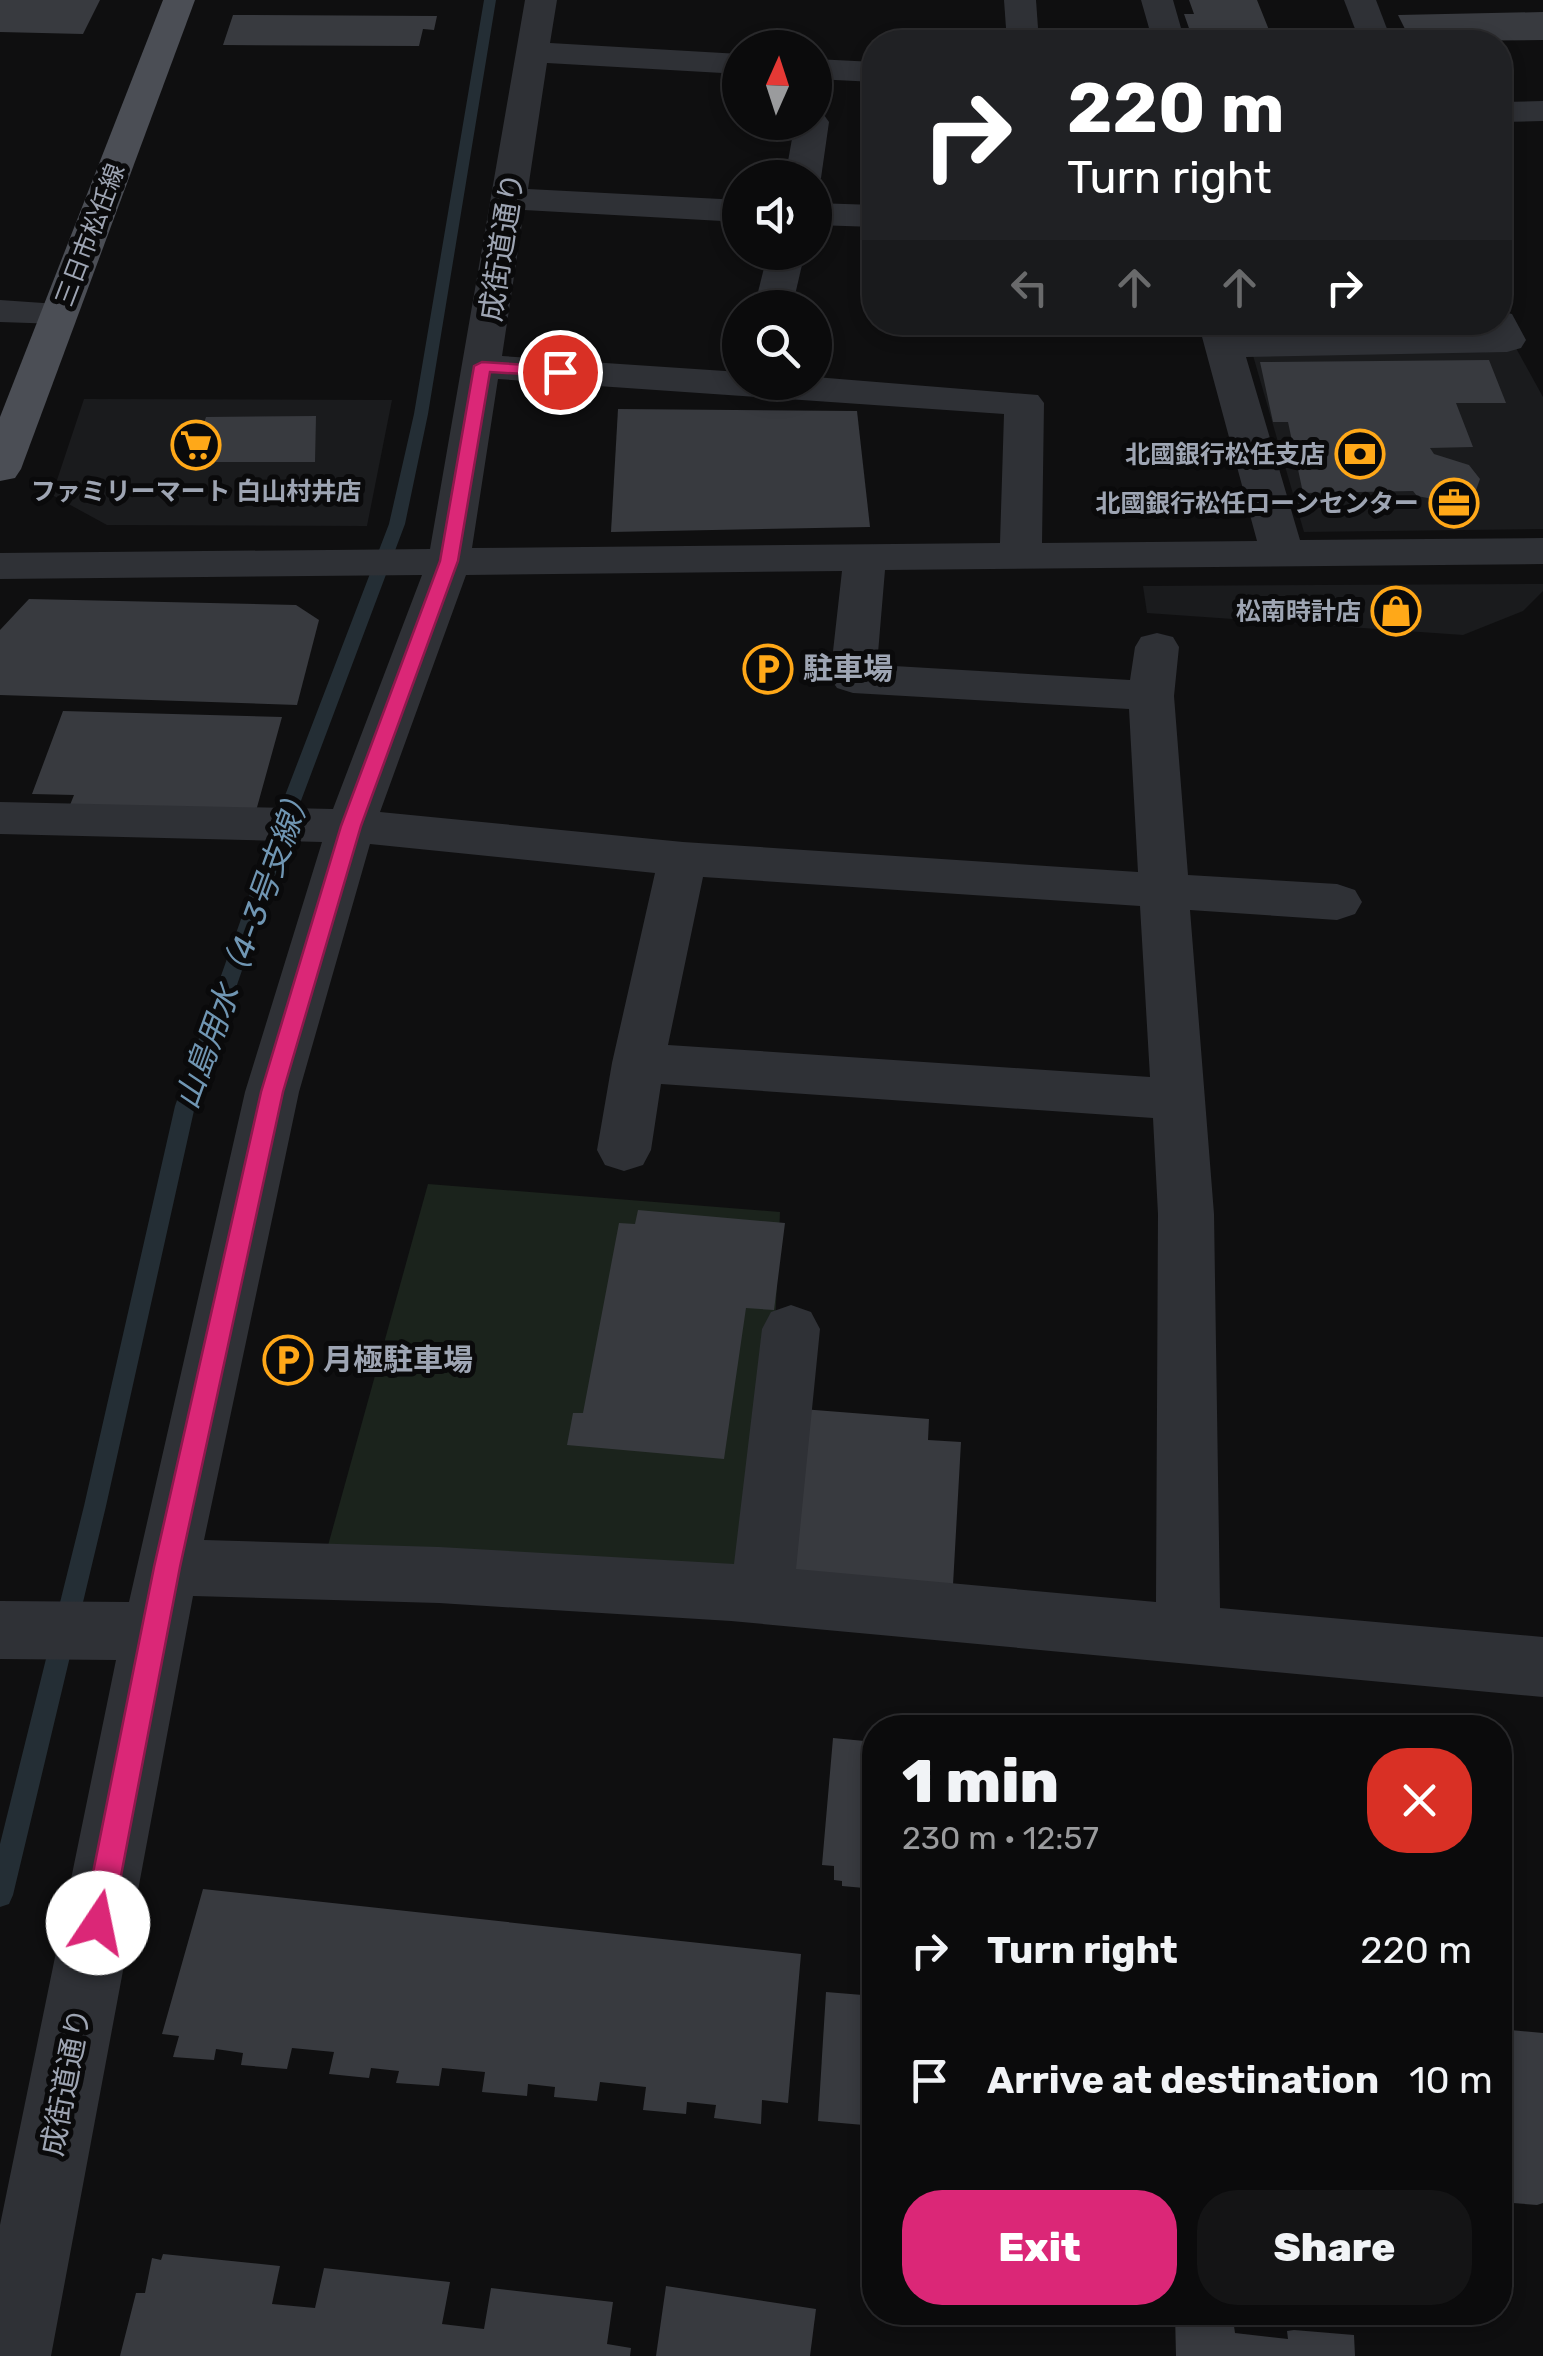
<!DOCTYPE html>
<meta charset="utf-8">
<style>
:root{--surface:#0b0b0c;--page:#141415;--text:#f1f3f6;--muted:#9a9b9d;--line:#2b2b2d;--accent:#db2777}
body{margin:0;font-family:Rubik,"Noto Sans JP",sans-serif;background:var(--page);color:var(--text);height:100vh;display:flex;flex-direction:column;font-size:38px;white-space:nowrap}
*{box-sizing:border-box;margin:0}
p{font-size:32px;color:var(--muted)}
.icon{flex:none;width:55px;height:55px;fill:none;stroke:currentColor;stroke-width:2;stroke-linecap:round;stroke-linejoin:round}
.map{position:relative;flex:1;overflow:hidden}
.details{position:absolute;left:862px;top:1715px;width:650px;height:610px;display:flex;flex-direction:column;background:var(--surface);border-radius:40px;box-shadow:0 5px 15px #0003,0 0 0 2px var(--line)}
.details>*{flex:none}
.top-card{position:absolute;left:862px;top:30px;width:650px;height:305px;border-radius:40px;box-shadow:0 5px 15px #0003,0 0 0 2px var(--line);background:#202124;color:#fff;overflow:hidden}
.needle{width:65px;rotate:3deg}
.buttons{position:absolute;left:722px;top:30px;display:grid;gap:20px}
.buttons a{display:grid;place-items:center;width:110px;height:110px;border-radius:50%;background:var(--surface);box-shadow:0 5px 15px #0003,0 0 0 2px var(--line);font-size:50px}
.pin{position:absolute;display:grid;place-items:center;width:85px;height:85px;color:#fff;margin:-42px;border:5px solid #fff;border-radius:50%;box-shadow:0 2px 10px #0007}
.me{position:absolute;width:110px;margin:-55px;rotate:11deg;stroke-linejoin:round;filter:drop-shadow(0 0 8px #0008)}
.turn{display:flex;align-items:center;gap:35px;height:210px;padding:0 40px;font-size:45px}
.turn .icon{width:130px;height:130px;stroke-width:2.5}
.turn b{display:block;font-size:70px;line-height:85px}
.lanes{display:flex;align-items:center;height:95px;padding:0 40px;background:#0003;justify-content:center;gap:50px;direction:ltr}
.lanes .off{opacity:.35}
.round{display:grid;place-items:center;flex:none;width:105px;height:105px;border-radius:40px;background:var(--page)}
.overview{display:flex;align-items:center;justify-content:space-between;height:170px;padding:0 40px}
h1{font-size:60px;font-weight:800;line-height:75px}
.cta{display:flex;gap:20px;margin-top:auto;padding:20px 40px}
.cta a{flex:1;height:115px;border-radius:40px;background:var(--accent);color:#fff;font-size:40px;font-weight:800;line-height:115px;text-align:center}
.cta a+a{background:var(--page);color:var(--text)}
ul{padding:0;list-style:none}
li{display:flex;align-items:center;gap:30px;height:130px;padding:0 40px}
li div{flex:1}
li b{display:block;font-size:38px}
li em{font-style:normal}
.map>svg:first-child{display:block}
</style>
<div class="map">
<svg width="1543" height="2356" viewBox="0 0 1543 2356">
<rect width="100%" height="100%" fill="#0f0f10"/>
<!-- built -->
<g fill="#1a1b1d">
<path d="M1516,348l27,49v132l-239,3 -52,-180z"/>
<path d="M84,399l308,1 -25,126 -260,-1 -55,-30z"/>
<path d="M1543,584v7l-20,20 -60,24 -316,-22 -4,-27z"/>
</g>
<!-- green -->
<path fill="#1b231c" d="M428,1184l352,28 -16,368 -440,-20z"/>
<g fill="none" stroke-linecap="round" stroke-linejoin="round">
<!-- stream -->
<path fill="#242e35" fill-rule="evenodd" d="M484,0h12l-68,414 -23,110 -106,282 -104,300 -89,400 -93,389 -4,9 -9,3v-63l84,-338 91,-400 106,-300 108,-282 25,-110z"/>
</g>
<!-- building -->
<g fill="#383a3f">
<path d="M0,0h100l-17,34 -83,-2z"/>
<path d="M1189,0h68l12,30h-11l2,5 -70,-4 -6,-17h10z"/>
<path d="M1543,12v28l-132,1 -13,-26z"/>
<path d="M233,15h6l198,1 -3,14 -11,-1 -4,17 -196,-1z"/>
<path d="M1489,360l17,43h-50l17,44 -43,1 4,6 35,11 11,14 -6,17 -25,6 -32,-6 -4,-5 -110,2 -15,-71h-15l-13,-60z"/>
<path d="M618,409l239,2 13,116 -259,5z"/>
<path d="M316,416l-1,46h-124l15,-45z"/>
<path d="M29,599l267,6 23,15 -22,85 -297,-10v-65z"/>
<path d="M63,711l219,6 -26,94 -186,-6 4,-10 -42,-1z"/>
<path d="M638,1210l147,13 -11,87 -28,-2 -22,151 -157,-14 6,-32h10l36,-190 16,1z"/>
<path d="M802,1409l127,10 -1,21 33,2 -8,143 -158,-14z"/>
<path d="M833,1738l42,4v147l-33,-3v-5l-8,-1v-14l-12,-1z"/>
<path d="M203,1889l598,65 -13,149 -26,-3 -1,24 -47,-6 2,-13 -29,-3 -1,12 -43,-4 3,-23 -46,-5 -3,19 -43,-4 1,-10 -27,-3 -1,12 -45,-4 3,-20 -43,-4 -3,18 -43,-3 3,-12 -28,-3 -2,10 -40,-4 5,-22 -42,-4 -5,21 -46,-4 2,-12 -27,-4 -2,11 -41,-3 6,-21 -17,-2z"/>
<path d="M826,1992l49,4v130l-57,-5z"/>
<path d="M1500,2029l43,4v170l-6,2 -37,-3z"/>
<path d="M163,2254l117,12 -8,38 43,4 9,-40 126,14 -8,42 42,5 7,-41 122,14 -6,42 24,4 -1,8h-510l16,-63h9l7,-35 9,2z"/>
<path d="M666,2286l150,23 -6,47h-154z"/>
<path d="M1175,2314l58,5 2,14 53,6 -1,-8 7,-1 60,5 1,21h-179z"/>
</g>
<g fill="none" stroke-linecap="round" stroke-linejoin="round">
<!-- minor -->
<g fill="#2f3136" fill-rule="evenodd">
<path d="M525,0h32l-7,43 190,11v20l-193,-11 -19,126 212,11v22l-216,-12 -22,146 238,16v10h75v-5l223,18 6,8 -2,140 215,-2 -59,-219h38l4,12 243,-5 -3,-7h20v-11l12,3 14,26 -5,8 -14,4 -261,5 54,183 243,-2v26l-658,6 -8,95 253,15 5,-33 6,-10 16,-4 16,4 6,10 -5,49 14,179 149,9 18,6 7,12 -7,12 -18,6 -147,-10 24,304 6,394 323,29v60l-812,-76 -292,-18 -246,-7 -142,760h-51v-131l116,-565 -116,-1v-58l129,1 116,-510 77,-250 -322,-8v-32l333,7 89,-234 -422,4v-26l430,-4zM498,379l506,35 -4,129 -528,5zM842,571l-12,107 7,10 16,5 276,16 9,163 -455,-30 -303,-30 86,-237zM370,844l285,29 -43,190 -15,87 8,15 19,6 19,-6 8,-15 10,-66 492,34 5,96 -2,388 -360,-33 24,-240 -9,-17 -20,-7 -20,7 -9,17 -28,235 -295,-17 -235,-7 95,-448zM703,877l437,29 10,171 -482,-32z"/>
<path d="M1004,0h32l3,42h-32z"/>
<path d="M1141,0h32l12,42h-32z"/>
<path d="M1344,0h32l16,42h-32z"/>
<path d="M815,59l60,3v20l-60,-3z"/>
<path d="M1543,101v20l-43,1v-20z"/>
<path d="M815,112l9,3 5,7 -8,56 -6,8v-8h-30l10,-56h20z"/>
<path d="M815,203l60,2v22l-60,-2z"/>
<path d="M768,252h37l-13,56h-38z"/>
<path d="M0,300l72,5 6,8 -6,8 -13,3 -59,-2z"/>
</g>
<!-- major -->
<path fill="#4b4e55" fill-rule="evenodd" d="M163,0h32l-174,469 -6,9 -15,3v-64z"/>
</g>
<!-- route -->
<path fill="#db2777" stroke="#8e194d" stroke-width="2.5" d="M482,362l78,5 8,5 -8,4 -70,-4 -32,189 -97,265 -78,266 -103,475 -68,356 -4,10 -10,5 -11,-5 -4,-10 71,-356 107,-475 80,-266 99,-265 34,-195z"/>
<!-- icons -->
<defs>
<g id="supermarket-ring" transform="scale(2.5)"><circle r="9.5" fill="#0a0a0b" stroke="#ffa818" stroke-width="1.5"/><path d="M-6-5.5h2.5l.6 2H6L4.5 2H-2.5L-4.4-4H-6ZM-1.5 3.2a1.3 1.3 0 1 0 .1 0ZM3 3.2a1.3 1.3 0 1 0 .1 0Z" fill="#ffa818"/></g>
<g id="bank-ring" transform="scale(2.5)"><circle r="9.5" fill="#0a0a0b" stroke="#ffa818" stroke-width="1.5"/><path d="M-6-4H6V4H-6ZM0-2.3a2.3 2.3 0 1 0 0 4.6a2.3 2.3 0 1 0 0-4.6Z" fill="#ffa818"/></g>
<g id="office-ring" transform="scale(2.5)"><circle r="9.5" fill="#0a0a0b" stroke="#ffa818" stroke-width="1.5"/><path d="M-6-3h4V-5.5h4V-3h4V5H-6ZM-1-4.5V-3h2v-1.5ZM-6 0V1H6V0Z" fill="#ffa818"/></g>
<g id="shop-ring" transform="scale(2.5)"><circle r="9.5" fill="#0a0a0b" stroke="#ffa818" stroke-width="1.5"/><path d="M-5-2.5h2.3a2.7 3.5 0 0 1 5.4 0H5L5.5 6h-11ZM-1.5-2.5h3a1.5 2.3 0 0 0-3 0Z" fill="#ffa818"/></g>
<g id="parking-ring" transform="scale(2.5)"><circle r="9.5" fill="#0a0a0b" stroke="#ffa818" stroke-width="1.5"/><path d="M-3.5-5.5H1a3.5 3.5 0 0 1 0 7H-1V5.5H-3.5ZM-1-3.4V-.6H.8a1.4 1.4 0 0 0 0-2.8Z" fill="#ffa818"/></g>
</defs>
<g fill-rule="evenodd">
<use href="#supermarket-ring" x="196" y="445"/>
<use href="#bank-ring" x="1360" y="454"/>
<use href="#office-ring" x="1454" y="503"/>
<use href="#shop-ring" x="1396" y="611"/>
<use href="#parking-ring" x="768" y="669"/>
<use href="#parking-ring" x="288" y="1360"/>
</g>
<g text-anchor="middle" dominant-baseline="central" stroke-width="10" stroke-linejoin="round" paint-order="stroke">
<!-- far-street labels -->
<g font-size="25" fill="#9ea5b3" stroke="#0a0a0b">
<text transform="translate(90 235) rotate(-69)">三日市松任線</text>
</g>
<!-- far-poi labels -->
<g font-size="25" font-weight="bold" fill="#9ea5b3" stroke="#0a0a0b" text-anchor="end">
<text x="1325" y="454">北國銀行松任支店</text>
<text x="196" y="491" text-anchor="middle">ファミリーマート 白山村井店</text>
<text x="1419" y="503">北國銀行松任ローンセンター</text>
<text x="1361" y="611">松南時計店</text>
</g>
<!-- street labels -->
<g font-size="30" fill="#9ea5b3" stroke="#0a0a0b">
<text transform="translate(502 247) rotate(-81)">成街道通り</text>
<text transform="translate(66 2082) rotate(-79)">成街道通り</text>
</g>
<!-- poi labels -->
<g font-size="30" font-weight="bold" fill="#9ea5b3" stroke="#0a0a0b" text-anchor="start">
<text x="803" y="669">駐車場</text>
<text x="323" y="1360">月極駐車場</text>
</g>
<!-- water labels -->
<g font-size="32" font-style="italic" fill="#7096b3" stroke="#0a0a0b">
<text transform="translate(244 946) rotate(-70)">山島用水（4-3号支線）</text>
</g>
</g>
</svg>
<div class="buttons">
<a><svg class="needle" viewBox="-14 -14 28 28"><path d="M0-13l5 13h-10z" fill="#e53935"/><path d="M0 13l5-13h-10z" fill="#9a9b9d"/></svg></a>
<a><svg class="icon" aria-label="sound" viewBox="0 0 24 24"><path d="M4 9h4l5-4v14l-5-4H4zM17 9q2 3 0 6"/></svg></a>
<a><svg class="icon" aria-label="search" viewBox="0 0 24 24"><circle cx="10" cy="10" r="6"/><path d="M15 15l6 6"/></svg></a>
</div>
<div class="pin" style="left:560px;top:372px;background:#d93025"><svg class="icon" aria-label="arrive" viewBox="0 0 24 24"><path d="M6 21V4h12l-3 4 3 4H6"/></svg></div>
<svg class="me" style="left:98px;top:1923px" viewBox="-20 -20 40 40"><circle r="19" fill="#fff"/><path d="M0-13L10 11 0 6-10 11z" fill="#db2777"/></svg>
<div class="top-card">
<div class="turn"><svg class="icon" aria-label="right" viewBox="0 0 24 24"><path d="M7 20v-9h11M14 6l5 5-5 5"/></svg><div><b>220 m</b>Turn right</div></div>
<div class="lanes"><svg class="icon off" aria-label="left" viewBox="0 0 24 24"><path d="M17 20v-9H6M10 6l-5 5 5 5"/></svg><svg class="icon off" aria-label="ahead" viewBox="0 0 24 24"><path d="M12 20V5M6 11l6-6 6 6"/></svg><svg class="icon off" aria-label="ahead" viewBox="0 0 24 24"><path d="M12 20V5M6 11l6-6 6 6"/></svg><svg class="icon" aria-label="right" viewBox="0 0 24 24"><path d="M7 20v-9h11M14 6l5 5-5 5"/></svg></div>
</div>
<section class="details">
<div class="overview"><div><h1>1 min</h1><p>230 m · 12:57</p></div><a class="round" style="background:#d93025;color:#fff"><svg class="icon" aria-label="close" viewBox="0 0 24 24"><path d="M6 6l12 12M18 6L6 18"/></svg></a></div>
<ul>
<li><svg class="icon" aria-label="right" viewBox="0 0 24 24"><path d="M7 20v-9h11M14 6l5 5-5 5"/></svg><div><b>Turn right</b></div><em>220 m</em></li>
<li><svg class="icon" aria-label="arrive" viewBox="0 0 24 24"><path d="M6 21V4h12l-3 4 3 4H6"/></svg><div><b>Arrive at destination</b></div><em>10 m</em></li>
</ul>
<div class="cta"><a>Exit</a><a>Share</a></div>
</section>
</div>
